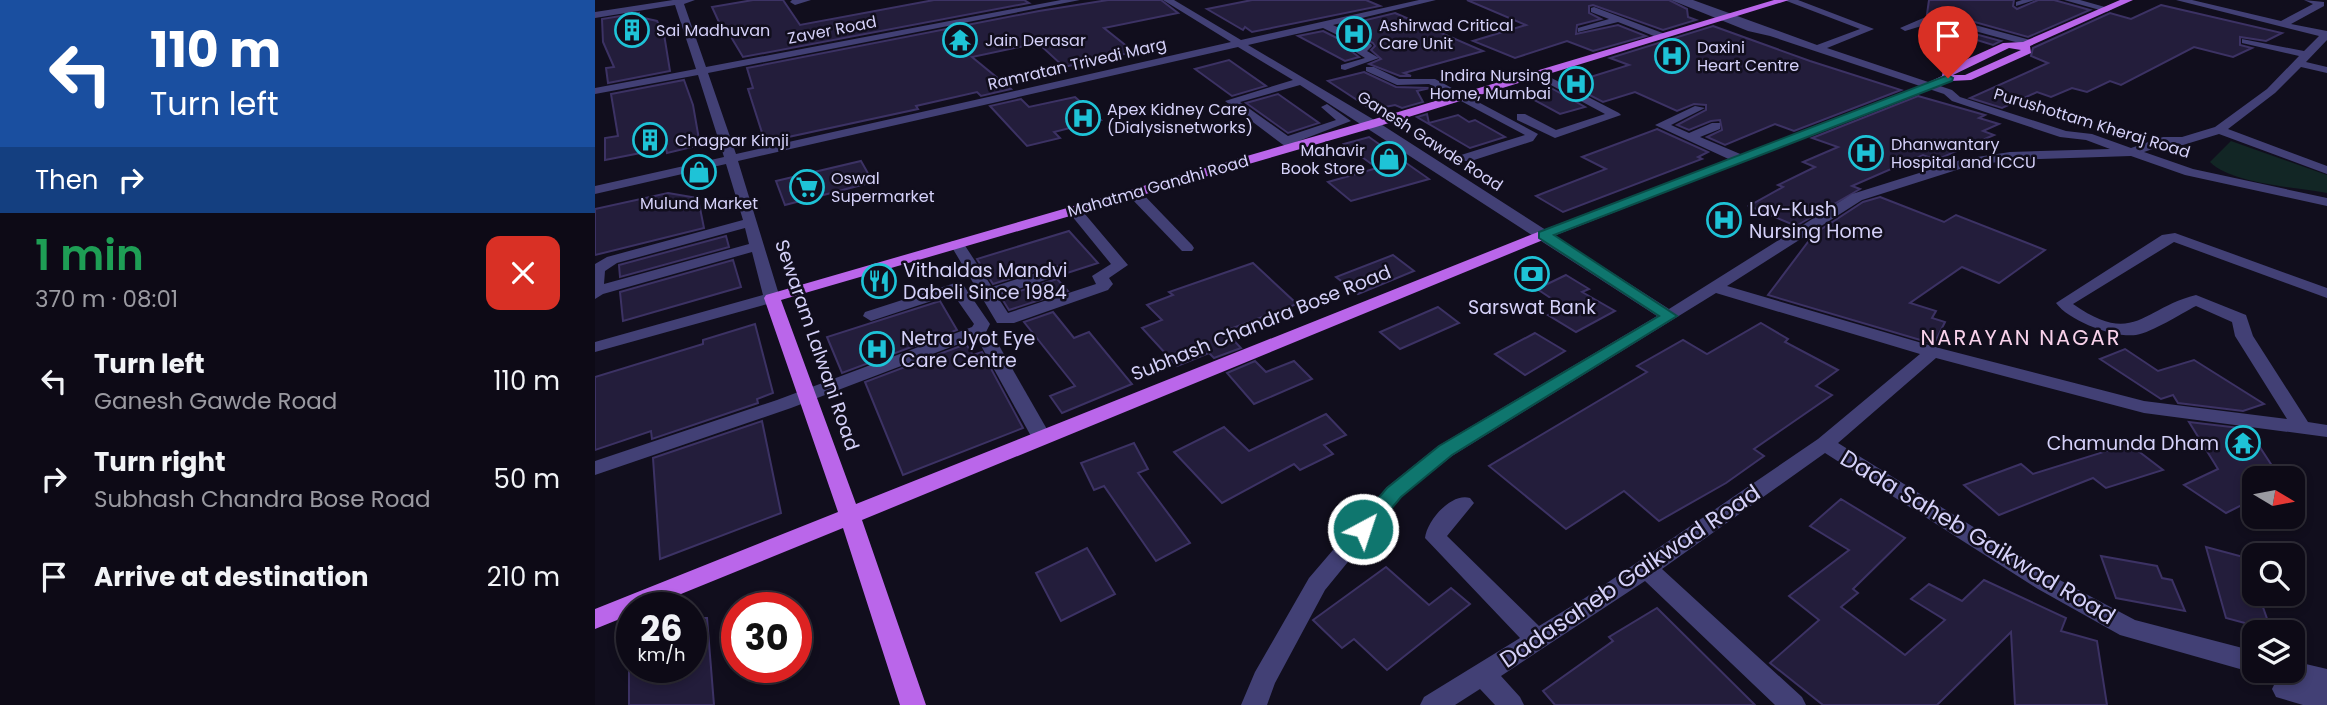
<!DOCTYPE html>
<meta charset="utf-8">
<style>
:root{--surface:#0d0a16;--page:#1b1823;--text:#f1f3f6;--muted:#9a9aa1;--line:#2d2b35}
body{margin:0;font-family:Poppins,sans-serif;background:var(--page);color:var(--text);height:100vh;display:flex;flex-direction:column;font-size:26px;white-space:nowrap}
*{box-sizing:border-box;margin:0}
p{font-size:23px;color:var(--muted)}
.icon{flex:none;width:38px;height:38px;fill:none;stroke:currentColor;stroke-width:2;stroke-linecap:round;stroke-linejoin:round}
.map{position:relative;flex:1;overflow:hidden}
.details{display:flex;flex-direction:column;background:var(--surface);width:595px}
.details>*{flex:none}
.guide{background:#1a4fa0;color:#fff;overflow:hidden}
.needle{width:46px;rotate:100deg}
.controls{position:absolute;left:1647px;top:466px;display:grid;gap:14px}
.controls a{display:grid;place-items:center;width:63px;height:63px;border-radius:14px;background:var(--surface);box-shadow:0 4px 10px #0003,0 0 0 2px var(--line);font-size:35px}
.speed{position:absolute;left:21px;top:592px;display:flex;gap:14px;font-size:35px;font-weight:700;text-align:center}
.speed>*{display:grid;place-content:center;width:91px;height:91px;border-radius:50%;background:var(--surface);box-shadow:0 4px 10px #0003,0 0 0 2px var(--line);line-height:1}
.speed small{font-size:18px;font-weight:400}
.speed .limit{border:10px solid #d22;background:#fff;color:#111}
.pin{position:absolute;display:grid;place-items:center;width:60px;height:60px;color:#fff;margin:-72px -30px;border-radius:50% 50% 50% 0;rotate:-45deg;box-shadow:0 0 7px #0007}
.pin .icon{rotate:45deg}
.me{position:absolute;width:77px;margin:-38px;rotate:40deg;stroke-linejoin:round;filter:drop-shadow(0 0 5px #0008)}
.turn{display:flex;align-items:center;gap:24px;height:147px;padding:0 35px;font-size:32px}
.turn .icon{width:91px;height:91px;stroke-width:2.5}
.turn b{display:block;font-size:49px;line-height:60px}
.then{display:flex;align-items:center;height:66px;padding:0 35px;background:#0003;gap:14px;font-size:26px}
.round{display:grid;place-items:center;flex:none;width:74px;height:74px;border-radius:14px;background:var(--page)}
.headline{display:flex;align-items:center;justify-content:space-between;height:119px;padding:0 35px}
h1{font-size:42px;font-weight:600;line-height:52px;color:#1e9e55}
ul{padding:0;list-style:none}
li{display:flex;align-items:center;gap:21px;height:98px;padding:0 35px}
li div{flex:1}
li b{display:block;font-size:26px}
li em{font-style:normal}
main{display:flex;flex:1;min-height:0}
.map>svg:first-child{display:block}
</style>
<main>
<section class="details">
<div class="guide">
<div class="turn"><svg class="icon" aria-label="left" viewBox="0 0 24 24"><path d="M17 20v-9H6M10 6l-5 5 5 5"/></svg><div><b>110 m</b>Turn left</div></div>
<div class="then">Then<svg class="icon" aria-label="right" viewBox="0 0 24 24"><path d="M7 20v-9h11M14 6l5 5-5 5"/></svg></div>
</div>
<div class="headline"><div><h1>1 min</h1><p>370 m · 08:01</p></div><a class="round" style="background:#d93025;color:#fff"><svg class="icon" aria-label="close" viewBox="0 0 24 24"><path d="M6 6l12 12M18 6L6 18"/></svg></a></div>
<ul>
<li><svg class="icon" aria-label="left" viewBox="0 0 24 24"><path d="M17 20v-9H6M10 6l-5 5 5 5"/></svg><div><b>Turn left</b><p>Ganesh Gawde Road</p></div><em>110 m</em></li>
<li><svg class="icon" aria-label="right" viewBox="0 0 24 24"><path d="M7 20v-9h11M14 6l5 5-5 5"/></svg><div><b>Turn right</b><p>Subhash Chandra Bose Road</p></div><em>50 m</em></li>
<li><svg class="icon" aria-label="arrive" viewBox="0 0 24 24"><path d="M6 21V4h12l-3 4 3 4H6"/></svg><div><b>Arrive at destination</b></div><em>210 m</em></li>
</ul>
</section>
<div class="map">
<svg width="1732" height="705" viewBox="0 0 1732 705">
<rect width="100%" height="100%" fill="#110e1d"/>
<!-- green -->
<path fill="#122625" d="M1636,141l96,34v18c-31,-6 -95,-9 -117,-31z"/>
<!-- building -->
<g fill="#231d3b" stroke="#3c3264" stroke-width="2">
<path d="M158,0h30l17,25 134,-25h90l5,3 -286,54 -15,-25 -4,1 -12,-26z"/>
<path d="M513,0h53l17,13 -74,15 30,24 -70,15 -26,-24 -66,14 39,32 -30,7 -4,-4 -61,14 2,3 -153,33 -17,-53 5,-1 -6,-20 292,-57z"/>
<path d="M657,0h114l14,6 -128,26 -7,-5 -2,3 -36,-21z"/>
<path d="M872,0h202l18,9 1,8 8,3 -33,10 -70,-25 -4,1v7l12,6 -24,6 -1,9 42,-9 28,11 -53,15 -26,-10 -52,17 -42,-17 53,-16z"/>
<path d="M1334,0h85l-1,6 4,3 21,-9h16l36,10 -62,27 -89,-25 -12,2z"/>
<path d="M1566,5l121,28 -16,8 -26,-4v8l12,3 -19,9 -39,-10 -73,38 -11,-4 -23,11 -15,-4 -21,9 -14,-5 -35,16 -32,-10 78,-35 -17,-7 2,-8 77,-35 21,6z"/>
<path d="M44,13v4l18,4 7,13 6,37 -62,12 -2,-15 8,-1 -11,-25 -1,-23z"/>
<path d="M800,13l88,38 -79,22 7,3h-11l-31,-12 12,-5 -10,-9 4,-4 -2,-3 -32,-17z"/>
<path d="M1343,24l63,17 -8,4 -16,-5 -4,2 -48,-14z"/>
<path d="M1118,26l97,35 91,29 -107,41 -19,-7 -50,21 -18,-8 15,-7 -2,-10 -9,1 -22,9 -12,-5 29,-15v-5l-12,-1 -17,7 -42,-19 -32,10 -35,-18 61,-19 -19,-7z"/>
<path d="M728,31l32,16 -4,4 8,6 -14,4 -47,-25z"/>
<path d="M634,60l37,26 -34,10 -37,-27z"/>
<path d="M769,72l32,15 34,1 -13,3 6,11 -21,6 -7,-3 -15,3 -3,5 -49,-32z"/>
<path d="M89,80l9,25 7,40 -33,8 -1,-5 -61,12v-22l13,-2 -7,-42z"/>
<path d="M956,88l34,19 -25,7 -35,-19z"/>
<path d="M683,94l41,29 -31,10 -42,-30z"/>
<path d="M1323,96l67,19 -6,3 20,6 -16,7 11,4 -58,25 -13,-5 -71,31 8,3 -64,37 -47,-20 34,-19 -5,-2 37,-18 -12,-5 35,-15 -26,-9z"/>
<path d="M480,97l26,23 -47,12 6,6 -33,8 -37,-40 31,-7 8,8z"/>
<path d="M832,114l2,9 29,-8 11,7 6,-2 30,17 -35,11 -53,-31z"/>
<path d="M1062,129l51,23 -10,5 4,2 -139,53 -27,-16 70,-27 -24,-12z"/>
<path d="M774,137l60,42 -78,22 -23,-19 49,-14 -33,-24z"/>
<path d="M266,161l12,21 -88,23 -9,-24z"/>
<path d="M73,193l30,5 6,30 -109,27v-46z"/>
<path d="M1285,197l64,25 12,-7 89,35 -46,33 -37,-16 -52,36 26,8 -4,7 13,4 -11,22 -166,-49 46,-61 49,-32z"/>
<path d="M474,231l29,32 -34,11 -4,-8 -13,1 -54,17 -16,-25z"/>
<path d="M131,236l3,11 -109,30 -1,-12z"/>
<path d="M798,255l21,16 -56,23 -22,-17z"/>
<path d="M138,260l8,27 -118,34 -3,-29z"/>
<path d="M658,263l44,41 -72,27 16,17 -27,10 -5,-5 -32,13 -35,-38 20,-8 -15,-15 26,-10 -4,-3z"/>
<path d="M971,275l23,14 -7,3 33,19 -39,21 -28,-17 16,-8 -27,-18z"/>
<path d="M462,279l11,12 -59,19 -8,-13z"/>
<path d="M345,301l17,29 -115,43 -15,-36z"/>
<path d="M843,307l21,16 -59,26 -20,-17z"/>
<path d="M458,312l21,26 15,-6 43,52 -70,29 -12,-17 25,-10 -51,-64z"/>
<path d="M1166,323l27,16 -3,3 53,28 -22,16 16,9 -78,54 10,7 -38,27 -67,38 -35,-30 -58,38 -77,-63 158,-94 -10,-6 46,-26 24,14z"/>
<path d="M160,324l18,69 -16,6 1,4 -106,36 -1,-8 -56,19v-73l108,-33v-4z"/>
<path d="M940,333l30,18 -40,24 -30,-21z"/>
<path d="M371,344l7,11 9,-3 41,76 -120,47 -38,-93z"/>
<path d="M1530,349l33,22 36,-11 70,44 -21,7 -65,-8 -5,-8 -12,4 -61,-40z"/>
<path d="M660,361l11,11 28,-11 18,18 -58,25 -27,-31z"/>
<path d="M731,414l20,21 -22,10 9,9 -33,16 -6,-6 -72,39 -48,-51 50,-25 25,24z"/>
<path d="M167,421l19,92 -121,46 -7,-101z"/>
<path d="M1594,422l59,7 32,49h-26v21l-28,14 -42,-28 34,-16z"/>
<path d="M539,443l14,26 -10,4 52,70 -34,18 -52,-75 -10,4 -13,-27z"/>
<path d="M1534,444l34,26 -57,18 -13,-10 -94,37 -35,-30 57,-21 12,10z"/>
<path d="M1246,499l64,39 -52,51 5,4 -17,14 64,48 40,-35 -34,-21 18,-15 33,17 22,-21 82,38 -5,13 36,10 10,64h-92l-4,-73 -74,73h-114l-53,-42 49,-43 -30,-24 60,-46 -39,-24z"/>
<path d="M1611,547l45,12 3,9v25h4l13,37 -45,-12z"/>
<path d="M492,548l28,46 -54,27 -25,-48z"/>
<path d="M1506,556l56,10 5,12 10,2 13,31 -69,-13z"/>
<path d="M791,567l43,38 22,-17 19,16 -83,66 -33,-31 -12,9 -29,-28z"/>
<path d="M1062,608l98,97h-200l-12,-14 70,-50 -4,-4z"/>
<path d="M96,618h16l7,87h-85v-38h62z"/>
</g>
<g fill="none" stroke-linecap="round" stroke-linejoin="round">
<!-- minor -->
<g fill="#424075" fill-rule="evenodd">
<path d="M78,0h22l-11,4 22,63 355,-67h19l-372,73 28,81 495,-112 -68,-42h11l67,40 178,-40h17l-103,25 38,19 1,2 -5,5 12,7 -34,12 -4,-1v-4l24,-7 -11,-7 6,-5 -37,-18 -75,17 128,76 293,188 183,-115 112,-35 46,-7 100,-3 -24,-9 -26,-3 -108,-36 -8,-7 -174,-58 -22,-5 -77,-31h22l124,45 43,-16 -76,-29h14l76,29 -47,19 125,42 8,7 106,34 26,3 39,14 32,-11h19l33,-10 52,-38 32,-33 -57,-13v-4l62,12 15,-15 -143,-36h16l89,21 32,-17 -9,-4 20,2v4l-33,18 36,7v9l-21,22 21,5v6l-26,-6 -26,26 -47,36 99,37v8l-108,-40 -36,11h-19l-20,7 49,17 134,29v8l-142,-31 -54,-19 -121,4 -44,7 -104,33 -135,86 212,62 205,53 143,18 -52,-83 -3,-14 -36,-16c-16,8 -43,26 -60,29 -22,3 -67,-14 -80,-32l106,-68 13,-2 152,55v10l-153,-56 -101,62c61,43 70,4 123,-9l50,20 7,21 55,86 19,3v12l-183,-24 -208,-55 -98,85 216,134 81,43 119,31v19h7l-7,3 -134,-38 -82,-46 -213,-136 -163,116 140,128 4,8h-31l-130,-124 -144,95 19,21 4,8h-29l-15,-16 -25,16h-35l4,-8 96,-59 -95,-100c2,-18 27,-46 45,-40l4,5 -27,33 92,90 46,-28 233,-159 102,-85 -204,-61 -264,163 -51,41 -76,93 -50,93 -8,22h-26l14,-33 54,-94 78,-91 51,-41 219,-130 -357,-231 -60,17 48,34 48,-16 -15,-13 6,-3 24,17 -55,21 4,4 -2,3h-8l-8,-5 -57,-43 68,-21 -55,-33 -500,114 42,137 -2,3 -183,51v-10l168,-47 -11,-43 -149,42 -8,5v-35l12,-7 136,-37 -17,-56 -131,30v-8l129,-29 -26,-82 -103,19v-6l101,-19 -21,-64 -80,13v-6zM150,228l4,16 -145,40 1,-13 12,-8z"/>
<path d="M197,0h19l-16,5 -5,-3z"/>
<path d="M1427,0h13l-19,6v-4z"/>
<path d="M1469,0h16l32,9 -5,3z"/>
<path d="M999,7l71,27 2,2 -8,2 -41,-16 -40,10v-4l31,-9 -18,-7v-4z"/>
<path d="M1343,15l96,26 1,2 -5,3 -92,-25 -33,10 -5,-3 28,-12z"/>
<path d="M771,67h8l25,12h36l103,55 -5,7 -62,20h-10v-6l64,-20 -96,-51 -32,1 -31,-14z"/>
<path d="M943,71l81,42 2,2 -66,23 -38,-18v-6h8l31,16 49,-16 -71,-38 -1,-2z"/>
<path d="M1100,106l10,2 -34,17 18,8 23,-10h8v6l-20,8 45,19v6h-10l-80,-37z"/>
<path d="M539,189l5,1 53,55 2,3 -2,3h-10l-53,-55v-6z"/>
<path d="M479,206l5,1 49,58 -19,13 4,6 -5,6 -94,33h-17l-47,-79 2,-3h10l30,46 56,-18h12l2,3 -2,3 -63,21 11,17 88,-29 -4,-8 19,-12 -44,-54z"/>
<path d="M360,283l9,3 26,38 -5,10 -194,74 -196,67v-14l182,-61 195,-73 2,-3 -21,-30 -82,27 -8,-5 2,-4z"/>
<path d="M393,337l9,5 55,96 -3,5h-14l-3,-5 -53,-96z"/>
<path d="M1698,661l34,8v36h-24l-27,-8 -4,-8 4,-8 5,-2 -4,-1 -3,-8h19z"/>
</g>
<!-- major -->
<path fill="#ba66ea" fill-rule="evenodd" d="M1179,0h15l-413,127 -595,173 75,204 682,-272 387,-148 17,-8 1,-6 60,-27 20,-1 97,-42h13l-103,46 1,7 -60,27 -21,1 -402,157 -686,282 64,185h-26l-57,-177 -194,79h-17v7l-37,15v-20l243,-97 -74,-214 2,-3 602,-174zM1414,48l12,2 -56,25h-12z"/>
</g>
<!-- route -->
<path fill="#0f766e" stroke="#0a4d48" stroke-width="2" d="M1353,75l5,3 -1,3 -398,154 123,81 -225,139 -51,42 -31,37 -7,3 -7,-3 -3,-5 3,-5 31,-36 52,-42 220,-130 -120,-78v-6z"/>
<!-- icons -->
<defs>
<g id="building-ring" transform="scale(1.75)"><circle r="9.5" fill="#110e1d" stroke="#1ec3d7" stroke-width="1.5"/><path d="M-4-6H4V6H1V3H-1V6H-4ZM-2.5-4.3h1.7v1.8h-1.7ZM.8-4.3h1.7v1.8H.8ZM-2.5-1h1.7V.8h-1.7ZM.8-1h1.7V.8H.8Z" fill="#1ec3d7"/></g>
<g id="hospital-ring" transform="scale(1.75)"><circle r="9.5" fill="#110e1d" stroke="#1ec3d7" stroke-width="1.5"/><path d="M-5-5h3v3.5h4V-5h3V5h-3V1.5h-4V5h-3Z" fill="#1ec3d7"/></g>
<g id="temple-ring" transform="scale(1.75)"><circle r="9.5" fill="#110e1d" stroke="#1ec3d7" stroke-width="1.5"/><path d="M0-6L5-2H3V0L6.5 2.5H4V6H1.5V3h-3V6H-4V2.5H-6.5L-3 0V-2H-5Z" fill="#1ec3d7"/></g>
<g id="shop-ring" transform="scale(1.75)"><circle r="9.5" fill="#110e1d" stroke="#1ec3d7" stroke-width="1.5"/><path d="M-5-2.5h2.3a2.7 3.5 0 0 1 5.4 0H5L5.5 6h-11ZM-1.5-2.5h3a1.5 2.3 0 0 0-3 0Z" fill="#1ec3d7"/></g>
<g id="supermarket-ring" transform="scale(1.75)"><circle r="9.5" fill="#110e1d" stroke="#1ec3d7" stroke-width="1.5"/><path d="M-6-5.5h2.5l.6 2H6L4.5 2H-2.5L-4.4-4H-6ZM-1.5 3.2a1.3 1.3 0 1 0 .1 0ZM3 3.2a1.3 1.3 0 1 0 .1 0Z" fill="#1ec3d7"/></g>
<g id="bank-ring" transform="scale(1.75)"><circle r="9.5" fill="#110e1d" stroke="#1ec3d7" stroke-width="1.5"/><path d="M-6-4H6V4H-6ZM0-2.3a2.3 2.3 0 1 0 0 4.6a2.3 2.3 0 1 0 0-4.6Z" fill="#1ec3d7"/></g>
<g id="restaurant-ring" transform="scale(1.75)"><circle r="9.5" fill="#110e1d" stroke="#1ec3d7" stroke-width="1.5"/><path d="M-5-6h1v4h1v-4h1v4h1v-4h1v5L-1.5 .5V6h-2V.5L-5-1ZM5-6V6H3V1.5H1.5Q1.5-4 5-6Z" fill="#1ec3d7"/></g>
</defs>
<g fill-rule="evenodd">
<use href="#building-ring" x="37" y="30"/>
<use href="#hospital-ring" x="759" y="34"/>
<use href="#temple-ring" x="365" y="40"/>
<use href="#hospital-ring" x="1077" y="56"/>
<use href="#hospital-ring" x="981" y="84"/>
<use href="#hospital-ring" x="488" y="118"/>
<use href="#building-ring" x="55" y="140"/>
<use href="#hospital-ring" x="1271" y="153"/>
<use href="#shop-ring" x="794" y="159"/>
<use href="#shop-ring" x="104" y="172"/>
<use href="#supermarket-ring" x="212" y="187"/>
<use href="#hospital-ring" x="1129" y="220"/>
<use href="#bank-ring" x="937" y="274"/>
<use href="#restaurant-ring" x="284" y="281"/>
<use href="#hospital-ring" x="282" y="349"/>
<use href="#temple-ring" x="1648" y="443"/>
</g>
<g text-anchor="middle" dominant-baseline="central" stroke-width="5" stroke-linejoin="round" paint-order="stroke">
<!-- far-poi labels -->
<g font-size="16" fill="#d5d1f9" stroke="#110e1d" text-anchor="start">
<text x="784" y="25">Ashirwad Critical<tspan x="784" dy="18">Care Unit</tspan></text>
<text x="61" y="30">Sai Madhuvan</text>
<text x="390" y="40">Jain Derasar</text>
<text x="1102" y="47">Daxini<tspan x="1102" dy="18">Heart Centre</tspan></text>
<text x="956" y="75" text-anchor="end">Indira Nursing<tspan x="956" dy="18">Home, Mumbai</tspan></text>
<text x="512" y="109">Apex Kidney Care<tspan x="512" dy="18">(Dialysisnetworks)</tspan></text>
<text x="80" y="140">Chagpar Kimji</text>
<text x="1296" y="144">Dhanwantary<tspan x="1296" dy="18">Hospital and ICCU</tspan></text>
<text x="770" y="150" text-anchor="end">Mahavir<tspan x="770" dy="18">Book Store</tspan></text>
<text x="236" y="178">Oswal<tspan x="236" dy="18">Supermarket</tspan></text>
<text x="104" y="203" text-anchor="middle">Mulund Market</text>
</g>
<!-- far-street labels -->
<g font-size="16" fill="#d5d1f9" stroke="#110e1d">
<text transform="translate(237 30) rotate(-11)">Zaver Road</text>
<text transform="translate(482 64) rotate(-13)">Ramratan Trivedi Marg</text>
<text transform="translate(1497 123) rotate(17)">Purushottam Kheraj Road</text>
<text transform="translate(835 141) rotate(33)">Ganesh Gawde Road</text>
<text transform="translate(563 186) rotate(-16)">Mahatma Gandhi Road</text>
</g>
<!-- poi labels -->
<g font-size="19" fill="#d5d1f9" stroke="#110e1d" text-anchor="start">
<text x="1154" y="209">Lav-Kush<tspan x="1154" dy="22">Nursing Home</tspan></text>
<text x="308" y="270">Vithaldas Mandvi<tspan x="308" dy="22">Dabeli Since 1984</tspan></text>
<text x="937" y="307" text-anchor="middle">Sarswat Bank</text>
<text x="306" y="338">Netra Jyot Eye<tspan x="306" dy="22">Care Centre</tspan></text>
<text x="1624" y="443" text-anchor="end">Chamunda Dham</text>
</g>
<!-- street labels -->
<g font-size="19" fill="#d5d1f9" stroke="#110e1d">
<text transform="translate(666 323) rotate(-22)">Subhash Chandra Bose Road</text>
<text transform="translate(222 345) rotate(71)">Sewaram Lalwani Road</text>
</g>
<!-- neighbourhood labels -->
<g font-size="21" letter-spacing="2" fill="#f9d2eb" stroke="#110e1d">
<text x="1426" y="337">NARAYAN NAGAR</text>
</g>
<!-- near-street labels -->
<g font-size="23" fill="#d5d1f9" stroke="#110e1d">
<text transform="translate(1383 537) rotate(31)">Dada Saheb Gaikwad Road</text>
<text transform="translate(1035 576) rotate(-34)">Dadasaheb Gaikwad Road</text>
</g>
</g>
</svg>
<div class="controls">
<a><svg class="needle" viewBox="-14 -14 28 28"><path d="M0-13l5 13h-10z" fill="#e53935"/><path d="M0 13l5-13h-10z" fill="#9a9aa1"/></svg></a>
<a><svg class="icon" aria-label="search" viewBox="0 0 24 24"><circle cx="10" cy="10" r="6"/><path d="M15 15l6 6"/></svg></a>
<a><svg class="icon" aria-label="layers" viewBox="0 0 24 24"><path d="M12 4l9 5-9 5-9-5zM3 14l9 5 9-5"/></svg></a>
</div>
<div class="speed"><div>26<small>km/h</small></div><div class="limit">30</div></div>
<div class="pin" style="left:1353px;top:78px;background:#d93025"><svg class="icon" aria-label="arrive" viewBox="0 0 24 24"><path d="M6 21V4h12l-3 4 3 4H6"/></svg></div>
<svg class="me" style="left:768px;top:529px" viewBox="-20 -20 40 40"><circle r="17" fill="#0f766e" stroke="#fff" stroke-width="3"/><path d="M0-11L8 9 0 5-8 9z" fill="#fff"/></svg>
</div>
</main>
